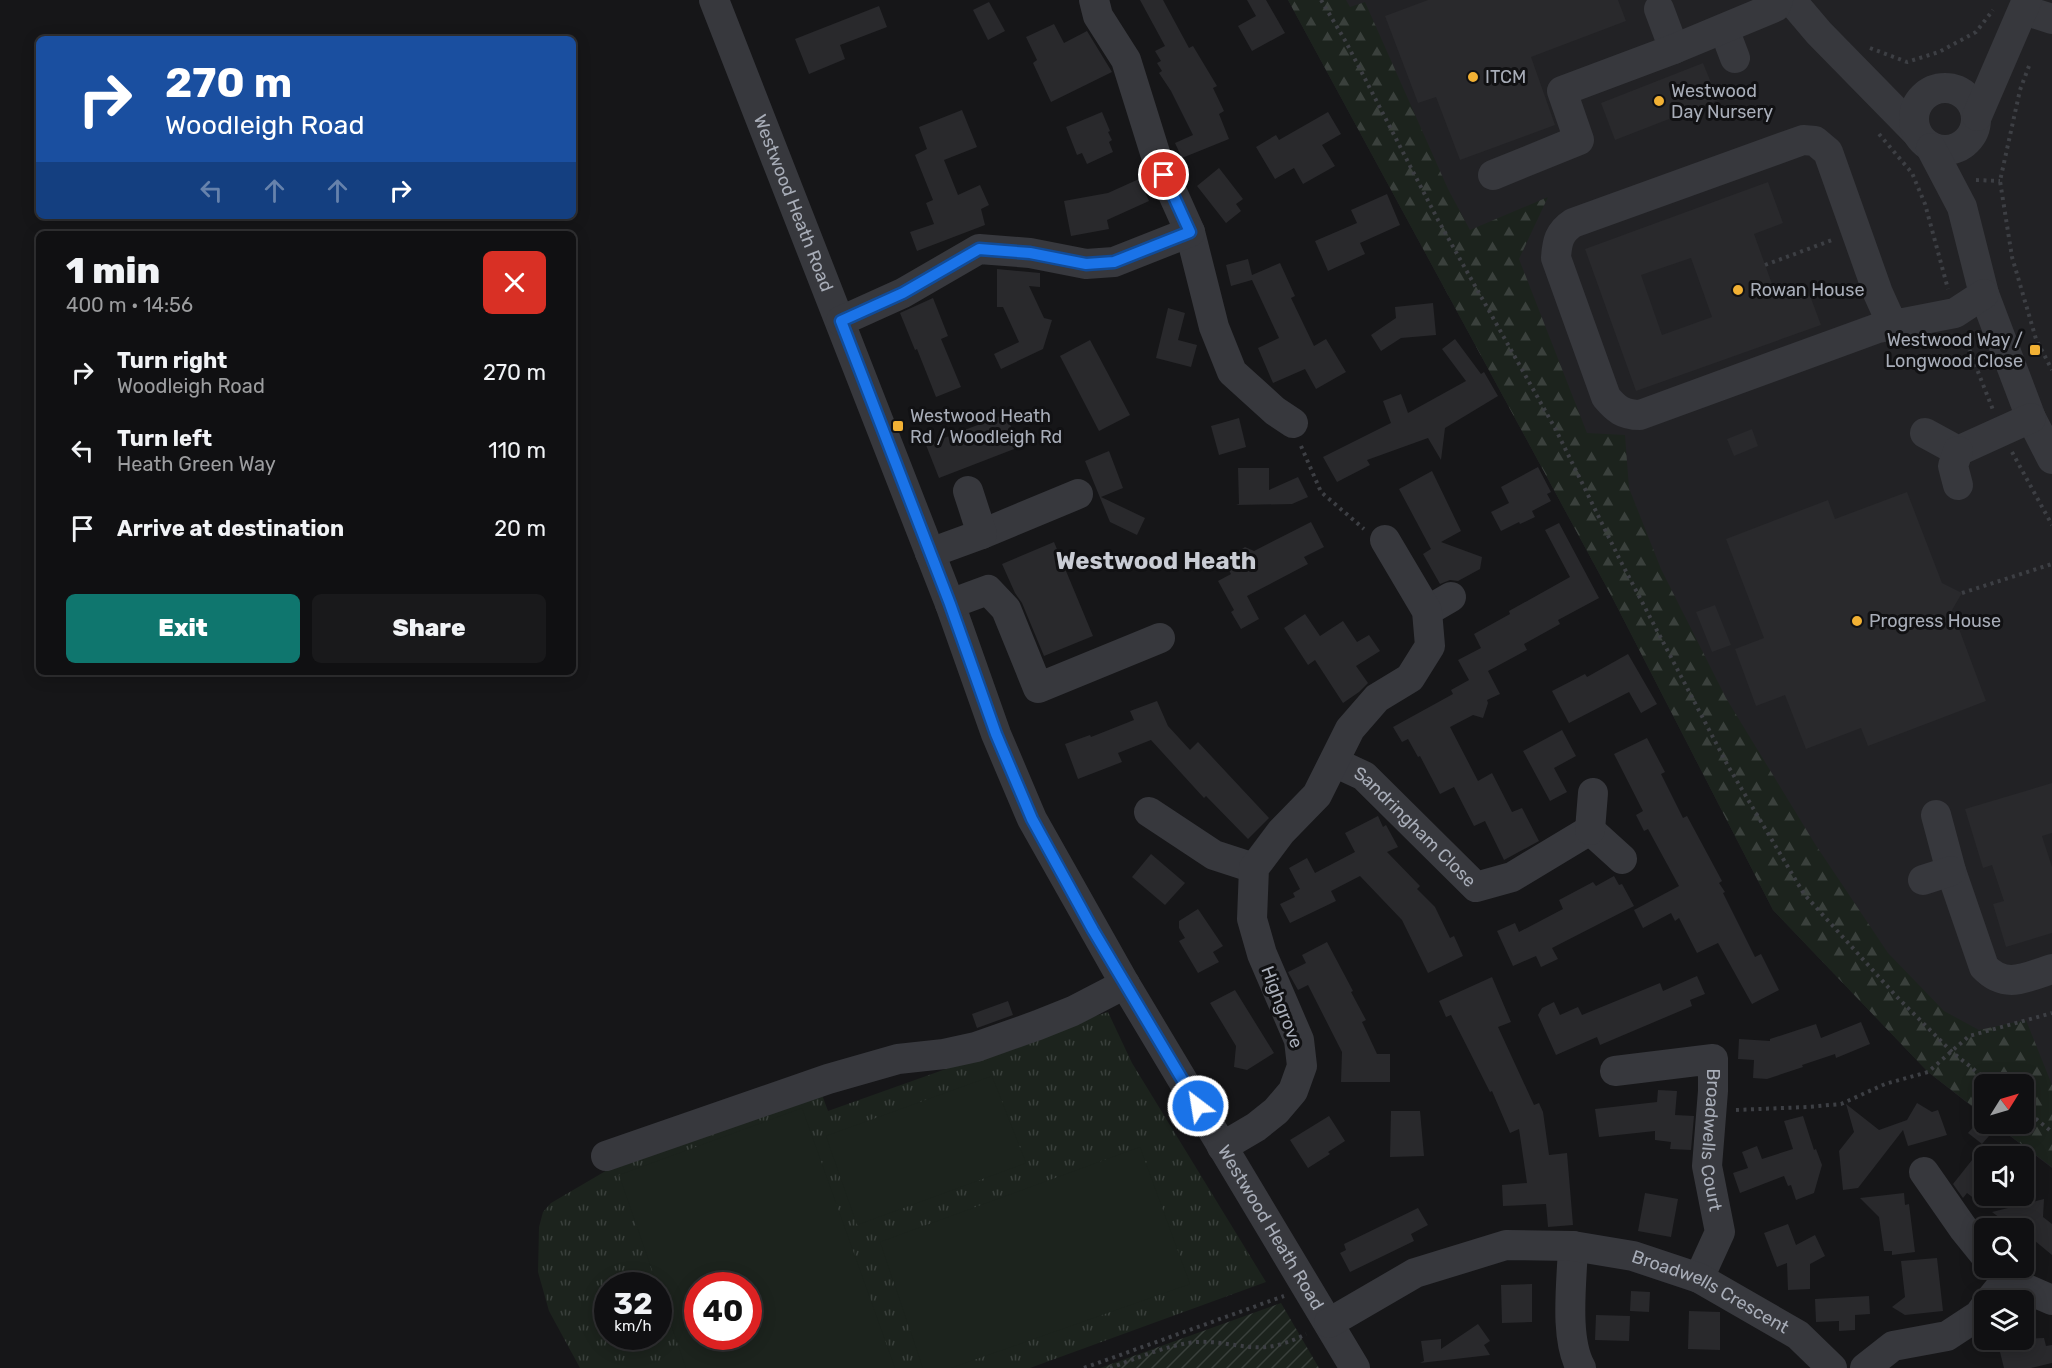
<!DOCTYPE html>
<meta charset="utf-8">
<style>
:root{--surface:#101012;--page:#19191b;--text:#f1f3f6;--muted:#9c9d9f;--line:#303032;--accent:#0f766e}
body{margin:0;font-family:Rubik,sans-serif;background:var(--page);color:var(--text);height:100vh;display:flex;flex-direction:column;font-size:22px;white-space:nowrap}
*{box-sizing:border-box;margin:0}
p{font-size:20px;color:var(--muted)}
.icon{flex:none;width:33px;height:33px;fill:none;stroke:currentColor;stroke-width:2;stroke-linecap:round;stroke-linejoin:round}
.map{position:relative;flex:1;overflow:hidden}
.panel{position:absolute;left:36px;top:231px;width:540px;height:444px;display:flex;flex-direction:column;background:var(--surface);border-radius:9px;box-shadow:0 3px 15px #0003,0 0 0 2px var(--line)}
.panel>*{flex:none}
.hud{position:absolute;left:36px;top:36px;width:540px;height:183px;border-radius:9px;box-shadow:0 3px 15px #0003,0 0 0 2px var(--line);background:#1a4fa0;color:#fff;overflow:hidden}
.needle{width:39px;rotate:53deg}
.fabs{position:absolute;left:1974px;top:1074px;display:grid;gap:12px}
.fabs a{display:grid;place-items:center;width:60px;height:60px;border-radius:9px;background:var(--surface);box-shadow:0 3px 15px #0003,0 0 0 2px var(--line);font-size:30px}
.speed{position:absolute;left:594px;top:1272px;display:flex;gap:12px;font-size:30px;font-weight:700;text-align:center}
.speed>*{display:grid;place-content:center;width:78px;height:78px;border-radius:50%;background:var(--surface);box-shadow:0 3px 15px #0003,0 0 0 2px var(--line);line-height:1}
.speed small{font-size:15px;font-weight:400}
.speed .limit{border:9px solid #d22;background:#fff;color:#111}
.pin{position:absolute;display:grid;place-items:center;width:51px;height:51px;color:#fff;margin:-26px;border:3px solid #fff;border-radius:50%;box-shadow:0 2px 6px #0007}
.me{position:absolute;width:66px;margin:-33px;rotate:329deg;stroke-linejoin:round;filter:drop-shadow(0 0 4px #0008)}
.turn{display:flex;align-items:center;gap:21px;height:126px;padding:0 30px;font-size:27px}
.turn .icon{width:78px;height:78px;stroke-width:2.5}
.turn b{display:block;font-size:42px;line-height:51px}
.lanes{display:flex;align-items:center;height:57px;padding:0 30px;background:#0003;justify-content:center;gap:30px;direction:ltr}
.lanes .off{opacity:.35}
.round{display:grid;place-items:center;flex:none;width:63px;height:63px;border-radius:9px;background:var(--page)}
.head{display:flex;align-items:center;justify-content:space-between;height:102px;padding:0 30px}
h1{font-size:36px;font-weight:800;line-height:45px}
.cta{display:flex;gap:12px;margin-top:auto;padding:12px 30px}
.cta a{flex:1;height:69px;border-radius:9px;background:var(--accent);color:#fff;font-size:24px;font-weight:800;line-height:69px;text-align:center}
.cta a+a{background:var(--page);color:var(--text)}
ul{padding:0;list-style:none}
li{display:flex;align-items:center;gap:18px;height:78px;padding:0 30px}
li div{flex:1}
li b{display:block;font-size:22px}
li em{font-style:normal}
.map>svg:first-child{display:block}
</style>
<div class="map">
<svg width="2052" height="1368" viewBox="0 0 2052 1368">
<defs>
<pattern id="grass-tufts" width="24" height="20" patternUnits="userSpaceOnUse" patternTransform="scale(1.5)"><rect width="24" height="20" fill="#1c231d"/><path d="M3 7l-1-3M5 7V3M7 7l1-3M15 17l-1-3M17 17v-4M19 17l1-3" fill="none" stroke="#3a403c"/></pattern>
<pattern id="forest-firs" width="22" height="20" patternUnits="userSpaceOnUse" patternTransform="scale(1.5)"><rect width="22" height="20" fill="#1c231d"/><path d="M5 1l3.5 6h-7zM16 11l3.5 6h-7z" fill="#3a403c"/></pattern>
<pattern id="garden-furrows" width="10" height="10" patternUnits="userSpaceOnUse" patternTransform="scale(1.5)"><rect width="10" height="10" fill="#1c231d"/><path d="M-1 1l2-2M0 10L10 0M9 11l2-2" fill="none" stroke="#3a403c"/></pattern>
</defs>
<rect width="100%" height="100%" fill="#161618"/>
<!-- built -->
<path fill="#222225" d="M1288,0h764v1168l-58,-44h30v-40h-40v32l-56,-44 -155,-162 -161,-313z"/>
<!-- grass -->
<path fill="url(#grass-tufts)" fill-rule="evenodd" d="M1108,1012l24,51 134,219 -236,86h-450l-31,-57 -11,-39 1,-45 4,-15 8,-9 58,-34 212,-77 7,19 258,-92zM608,1286h50v50h-50zM698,1286h50v50h-50z"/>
<!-- forest -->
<path fill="url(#forest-firs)" d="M1288,0h58l4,7 15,-5 83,187 22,41 78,-33 -29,62 68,174 38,2 4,53 32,81 65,129 89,146 73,109 56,58 35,19 47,-10 26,65v82l-57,-43h29v-40h-40v31l-56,-43 -155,-162 -161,-313z"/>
<!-- garden -->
<path fill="url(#garden-furrows)" d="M1281,1303l38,65h-219z"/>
<!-- pitch -->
<g fill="#1c231d" fill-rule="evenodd">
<path d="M992,1076l34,87 -169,62 -31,-89z"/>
<path d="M802,1108l93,260h-209l-67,-193zM698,1286h50v50h-50z"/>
<path d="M1140,1147l50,137 -239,84h-28l-43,-126z"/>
</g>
<!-- building -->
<g fill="#29292c" fill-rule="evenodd">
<path d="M1140,0h23l26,48 4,-2 24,40 -4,2 11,23 -5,3 10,25 -47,19 -7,-15 18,-8 -22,-44 -12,-18 3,-2 -5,-8 4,-2 -6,-10 10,-5z"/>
<path d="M1247,0h19l19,33 -33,18 -14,-25 18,-10z"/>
<path d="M1428,0h190l8,21 -95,36 24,68 -95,35 -24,-63 -18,6 -33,-87z"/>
<path d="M989,2l16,29 -17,9 -15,-30z"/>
<path d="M879,6l8,21 -47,18 5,14 -36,15 -14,-35z"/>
<path d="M1054,24l10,19 23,-12 25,41 -61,30 -18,-39 4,-3 -11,-23z"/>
<path d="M1703,63l15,37 -103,40 -14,-37z"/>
<path d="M962,110l15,37 -33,13 14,35 22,-10 9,20 -8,4 4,16 -68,26 -7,-19 24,-8 -8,-21 7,-3 -18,-45 12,-6 -8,-22z"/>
<path d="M1102,112l8,19 -2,1 4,8 -3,2 4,10 -26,12 -5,-11 -5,2 -11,-28z"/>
<path d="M1328,112l13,22 -19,11 13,21 -32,18 -9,-16 -19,11 -19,-32 20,-12 3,5z"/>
<path d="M1219,168l24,31 -7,5 5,7 -15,12 -29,-37z"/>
<path d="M1139,179l10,22 -42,19 2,9 -38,7 -7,-35 44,-8z"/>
<path d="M1768,182l15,41 -29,11 22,61 30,-10 15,40 -185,66 -51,-142zM1691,258l21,59 -50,18 -21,-60z"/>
<path d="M1387,194l13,31 -40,18 5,11 -37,17 -13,-30 42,-18 -6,-13z"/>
<path d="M1248,259l4,16 28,-12 15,33 -4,2 23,48 12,-7 20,33 -30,17 -11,-20 -32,14 -15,-35 21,-10 -27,-58 -21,6 -5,-21z"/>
<path d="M997,269l43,4v14l-11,-1 15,32 8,2 -9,29 -42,20 -7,-15 25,-12 -16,-35h-6z"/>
<path d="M933,298l15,38 -7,3 20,48 -25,10 -19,-48 -2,1 -15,-37z"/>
<path d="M1433,303l3,32 -35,3 -20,13 -10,-16 25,-17 -1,-11z"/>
<path d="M1168,308l17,5 -7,27 19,5 -6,22 -35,-9z"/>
<path d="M1455,339l26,35 3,-2 14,24 -53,32 -4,32 -13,-22 -61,22 3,5 -33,17 -14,-25 68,-34 -8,-22 18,-7 7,19 58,-32 -24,-32z"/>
<path d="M1090,340l40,75 -31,16 -39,-75z"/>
<path d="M1006,414l13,33 -80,31 -13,-33z"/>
<path d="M1239,418l7,29 -27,8 -8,-29z"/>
<path d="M1752,429l6,17 -24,10 -7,-17z"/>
<path d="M1109,451l14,37 -22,9 44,21 -8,17 -27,-13 -25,-61z"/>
<path d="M1538,467l13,25 -4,2 4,7 -19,10 3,6 -15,7 -1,-2 -18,9 -10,-19 18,-9 -8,-16z"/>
<path d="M1238,468h31v22l29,-13 10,20 -16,7 -56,1 3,-1z"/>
<path d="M1432,471l29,60 -20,11 41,15 -2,12 -22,12 -8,-1 -10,4 -17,-30 8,-5 -32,-60z"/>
<path d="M1907,492l35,91 20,10 -10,17 34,91 -118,45 -7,-18 -55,21 -21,-54 -29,11 -21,-57 29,-11 -38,-99 102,-39 7,19z"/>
<path d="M1311,522l13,25 -20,10 4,7 -61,32 12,23 -18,10 -10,-17 3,-2 -16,-29 13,-7 -7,-13 21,-14 9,4z"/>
<path d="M1559,523l40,75 -41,22 2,4 -36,20 3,6 -39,21 12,23 -13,6 1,3 -5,15 -10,-3 -23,12 28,54 14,-8 20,39 10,-4 17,33 -35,19 -19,-39 -11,5 -20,-39 -14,7 -20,-38 -2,1 -10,-18 -6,3 -9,-15 60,-33 -2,-4 18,-10 -11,-20 23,-12 -7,-14 36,-20 -1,-3 61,-34 -25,-47z"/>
<path d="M1054,542l39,94 -49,20 -22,-53 -7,-10 -13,-29z"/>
<path d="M1715,605l16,40 -19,7 -16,-40z"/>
<path d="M1305,614l15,22 23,-15 14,21 12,-7 11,16 -24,15 12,17 -9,9 -16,11 -28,-43 -7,5 -24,-37z"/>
<path d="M1628,654l29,50 -16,9 -12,-21 -60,31 -17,-32 33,-17 2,3z"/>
<path d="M1157,701l11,25 22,24 8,-8 71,76 -21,21 -42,-43 -2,2 -53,-58 -33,13 4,9 -44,17 -13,-35 25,-9 1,2 43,-17 -4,-9z"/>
<path d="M1562,730l14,26 -22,12 13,24 -17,9 -27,-50z"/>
<path d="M1647,738l18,34 -4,2 22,44 4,-2 35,65 -3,2 6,9 -2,1 32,64 6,-3 18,36 -27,14 -34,-61 -21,10 -18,-35 -4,3 -4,-8 -28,15 -9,-18 45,-24 -31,-57 -4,2 -8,-16 7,-4 -29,-57z"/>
<path d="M2052,783v50l-10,3 10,31v66l-46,14 -13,-43 11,-3 -12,-36 -9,3 -18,-59z"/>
<path d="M1378,816l5,11 3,-2 12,22 -11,5 33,34 -3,3 18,18 15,31 4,-2 9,20 -35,17 -26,-53 -42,-44 -29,15 5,10 -46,22 -10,-19 15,-7 -2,-4 7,-4 -11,-21 18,-10 8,15 40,-21 -10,-19z"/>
<path d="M1151,854l34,29 -20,22 -33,-28z"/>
<path d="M1614,876l5,9 3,-1 12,22 -82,42 6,11 -17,8 -5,-11 -23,10 -16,-35 18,-8 4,9 44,-23 -4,-9 34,-18 3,4z"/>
<path d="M1198,909l25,37 -10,6 6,10 -21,11 -19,-32 6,-3 -6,-10v-7z"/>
<path d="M1327,942l26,49 -2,1 15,28 -4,2 15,32h13v28h-49l1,-30 -34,-67 -10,5 -9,-16 -1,-2 18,-9 -4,-8z"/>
<path d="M1697,976l8,18 -15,6 2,6 -92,39 -3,-8 -41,18 -18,-40 4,-7 12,-6 6,13 18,-8 4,8 78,-32 3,8z"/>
<path d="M1492,977l19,45 -13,5 36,78 5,-2 4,9 6,43 18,-2 6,72 -25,2 -2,-23 -43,2 -1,-21 25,-2 -8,-54 -9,4 -18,-42 -2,1 -39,-77 -5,2 -7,-16z"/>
<path d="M1235,990l39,63 -27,17 -13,-3 2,-21 -26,-43z"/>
<path d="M1008,1001l5,14 -36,13 -5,-14z"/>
<path d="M1861,1022l9,22 -34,14 -1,-4 -33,11 1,2 -36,12 -14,-1 1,-18 -16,-1 1,-20 31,2v-2l46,-15 5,14z"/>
<path d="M1658,1090l19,1 -2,24 19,1 -3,34 -21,-1 1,-7 -16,-2v-9l-56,6 -4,-28 62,-7z"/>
<path d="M1917,1103l15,9 6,-2 9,25 -39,11 -5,-16 -45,58 -15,2 -4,-39 15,-19 -8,-28 33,26 28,-10z"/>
<path d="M1391,1111h29l4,45 -34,1z"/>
<path d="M1329,1116l16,25 -17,11 2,2 -22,14 -18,-28z"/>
<path d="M1803,1116l11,34 2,-1 6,16 -8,28 -18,7 -5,-15 -3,1 -4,-10 -44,17 -7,-20 15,-5 -6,-16 15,-6 5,13 31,-10 -9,-28z"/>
<path d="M1981,1118l3,6 11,5 -13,15 -14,-11z"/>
<path d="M1984,1145v61l-17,-13 -4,5 -10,-14z"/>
<path d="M1645,1193l33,6 -7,38 -33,-6z"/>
<path d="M1904,1193l1,12 4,-1 6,48 -23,3v-4h-8l-5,-34 -19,-19z"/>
<path d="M2044,1199l-1,18 9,7v31l-28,-23v-4h-11l-21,-16z"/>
<path d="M1418,1208l10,17 -17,9 3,7 -64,31 -10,-19 6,-3 -2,-6z"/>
<path d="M1788,1224l8,21 19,-10 10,21 -15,8v25l-22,1 -1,-27 -10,4 -13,-34z"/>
<path d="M1937,1258l6,53 -38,4 -13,-8 13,-10 -4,-36z"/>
<path d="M1532,1284v38l-30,1 -1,-38z"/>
<path d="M1631,1291l19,1 -1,20 -19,-1z"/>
<path d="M1869,1296l1,18 -15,1v15l-16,1v-10l-23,1 -1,-23z"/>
<path d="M1689,1311l31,1v38l-32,-1z"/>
<path d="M1596,1315l34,1 -1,25 -34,-1z"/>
<path d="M1478,1324l12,17 -6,4 6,10 -70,8 4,-2 -3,-20 20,-2v10z"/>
<path d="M2044,1338l2,8 6,-1v18l-21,5h-27l-7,-28z"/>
</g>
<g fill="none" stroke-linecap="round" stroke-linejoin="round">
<!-- path -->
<g stroke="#3d3f44" stroke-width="4" stroke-dasharray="3 4.5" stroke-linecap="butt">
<path d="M1321,0l25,42 92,178 118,210 63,128 109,208 76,128 93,103 55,55 40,32"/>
<path d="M1870,48l37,14 32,-10 37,-20 17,-22"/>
<path d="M2029,66l-9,24 -20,91 12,76 24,82 16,31"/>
<path d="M1879,134l33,39 13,31 23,85"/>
<path d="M1976,180l24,1"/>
<path d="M1765,265l70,-26"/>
<path d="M1964,336l29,74"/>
<path d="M1301,446l20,46 43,37"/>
<path d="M2012,452l40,73"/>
<path d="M1962,593l90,-29"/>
<path d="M2024,1109l28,23"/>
<path d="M1736,1110l71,-3 34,-3 44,-20 43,-12 41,-36 83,-23"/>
<path d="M1084,1368l200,-72"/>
<path d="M1110,1368c25,-9 62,-25 88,-26 19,-1 37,4 55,5 18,2 38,-5 53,-13"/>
</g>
<!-- minor -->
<g stroke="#37383d" stroke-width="30">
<path id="s1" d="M714,0l236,604 46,130 36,85 93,165 230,384"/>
<path d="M1094,0l4,16 28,44 30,96 34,76 24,95 18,45 43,39 18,12"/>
<path d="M1791,0l28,33 96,98"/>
<path d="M1659,9l15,40"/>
<path d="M2024,10l28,9"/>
<path d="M1724,29l11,29"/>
<circle cx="1945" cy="119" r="31"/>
<path d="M1977,116l50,-116"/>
<path d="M1931,148l31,59 22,87 47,124 21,41"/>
<path d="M1493,175l86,-35 -17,-49 112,-42 101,-42 3,-7"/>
<path d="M841,321l62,-28 76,-44 51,4 56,11 28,-2 76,-30"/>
<path d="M1892,324l-14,-31 -50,-141 -13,-11 -12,-1 -230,83c-14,9 -16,19 -17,35l50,139c10,12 17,18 34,18l238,-87 77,-15 29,-19"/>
<path d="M1925,433l33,18 73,-33"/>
<path d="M1958,485l-5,-19 5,-15"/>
<path d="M982,534l96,-40"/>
<path d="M930,553l52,-19 -14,-43"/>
<path d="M950,604l38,-14 18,19 32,79 122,-50"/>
<path d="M1427,611l24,-14"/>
<path id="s2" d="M1334,762l30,14 112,111 36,-10 78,-47 32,29"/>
<path d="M1149,812l65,43 40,13"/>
<path d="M1936,815l15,56 33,96c22,23 42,10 68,2"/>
<path d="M1590,830l3,-37"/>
<path d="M1923,880l28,-9"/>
<path id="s3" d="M1615,1071l98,-12v32l-6,75 13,66 -21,46"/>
<path d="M1222,1147l34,-20 20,-16 17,-20 9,-25 -3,-26 -37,-86 -10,-35 2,-51 27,-36 36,-37 33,-66 27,-31 33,-20 20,-32 -3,-35 -42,-71"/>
<path d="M606,1156l222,-77 70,-20 46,-5 32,-7 62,-22 35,-14 52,-27"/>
<path d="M1924,1172l39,56 21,26"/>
<path d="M1573,1246c-1,35 -9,92 8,122"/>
<path d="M1990,1300l16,-20 46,20"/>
<path id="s4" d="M1329,1323l86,-50 91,-28 67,1 60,10 66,22 99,57 34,33"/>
<path d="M1865,1368l28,-22 54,-10 32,-21 5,-7"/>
</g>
</g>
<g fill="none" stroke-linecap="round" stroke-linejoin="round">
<!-- route casing -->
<g stroke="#114b97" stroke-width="15">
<path id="route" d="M1164,175l26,57 -76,30 -28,2 -56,-11 -51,-4 -76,44 -62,28 109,283 46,130 36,85 61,111 105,176"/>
</g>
<!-- route -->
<use href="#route" stroke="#1a73e8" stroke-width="10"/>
</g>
<!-- markers -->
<g fill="#f2b134" stroke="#111113" stroke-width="2">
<circle cx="1473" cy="77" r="6"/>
<circle cx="1659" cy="101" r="6"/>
<circle cx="1738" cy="290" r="6"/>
<rect x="2029" y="344" width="12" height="12" rx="3"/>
<rect x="892" y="420" width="12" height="12" rx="3"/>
<circle cx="1857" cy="621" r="6"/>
</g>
<g text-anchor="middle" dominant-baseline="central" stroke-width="6" stroke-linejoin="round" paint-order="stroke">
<!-- poi labels -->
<g font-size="18" fill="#a8adb8" stroke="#111113" text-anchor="start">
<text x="1485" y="77">ITCM</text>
<text x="1671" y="91">Westwood<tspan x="1671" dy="21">Day Nursery</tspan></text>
<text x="1750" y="290">Rowan House</text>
<text x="2023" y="340" text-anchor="end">Westwood Way /<tspan x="2023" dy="21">Longwood Close</tspan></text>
<text x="910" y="416">Westwood Heath<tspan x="910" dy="21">Rd / Woodleigh Rd</tspan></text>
<text x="1869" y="621">Progress House</text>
</g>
<!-- street labels -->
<g font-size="18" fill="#a8adb8" stroke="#111113">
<text stroke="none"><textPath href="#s1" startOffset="218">Westwood Heath Road</textPath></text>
<text stroke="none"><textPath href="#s2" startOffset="105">Sandringham Close</textPath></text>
<text transform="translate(1282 1007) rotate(69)">Highgrove</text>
<text stroke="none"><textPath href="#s3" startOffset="180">Broadwells Court</textPath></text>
<text stroke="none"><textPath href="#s1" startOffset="1352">Westwood Heath Road</textPath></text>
<text stroke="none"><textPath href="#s4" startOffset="408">Broadwells Crescent</textPath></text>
</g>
<!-- district labels -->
<g font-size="24" font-weight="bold" fill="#c9ccd4" stroke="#111113">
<text x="1156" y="561">Westwood Heath</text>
</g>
</g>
</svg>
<div class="fabs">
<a><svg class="needle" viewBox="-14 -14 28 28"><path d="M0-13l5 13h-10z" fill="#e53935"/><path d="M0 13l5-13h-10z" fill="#9c9d9f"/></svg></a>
<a><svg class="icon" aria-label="sound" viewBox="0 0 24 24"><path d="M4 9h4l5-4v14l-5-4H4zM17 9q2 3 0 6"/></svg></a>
<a><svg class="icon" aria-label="search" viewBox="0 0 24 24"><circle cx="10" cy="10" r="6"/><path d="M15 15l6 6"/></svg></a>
<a><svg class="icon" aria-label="layers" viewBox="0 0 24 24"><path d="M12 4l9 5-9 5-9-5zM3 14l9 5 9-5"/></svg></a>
</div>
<div class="speed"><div>32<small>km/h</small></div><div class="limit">40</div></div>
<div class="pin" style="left:1164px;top:175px;background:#d93025"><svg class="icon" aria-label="arrive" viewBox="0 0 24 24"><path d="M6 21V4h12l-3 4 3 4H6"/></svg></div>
<svg class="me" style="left:1198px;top:1106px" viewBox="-20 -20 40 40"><circle r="17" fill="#1a73e8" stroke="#fff" stroke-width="3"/><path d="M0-11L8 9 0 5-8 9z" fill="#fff"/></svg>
<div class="hud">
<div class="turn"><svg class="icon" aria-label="right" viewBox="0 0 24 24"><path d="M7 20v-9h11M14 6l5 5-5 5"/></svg><div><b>270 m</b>Woodleigh Road</div></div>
<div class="lanes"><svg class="icon off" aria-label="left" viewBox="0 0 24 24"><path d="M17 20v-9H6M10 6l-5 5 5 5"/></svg><svg class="icon off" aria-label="ahead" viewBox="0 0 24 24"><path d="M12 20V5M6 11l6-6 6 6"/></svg><svg class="icon off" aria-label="ahead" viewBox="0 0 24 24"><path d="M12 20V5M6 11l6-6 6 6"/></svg><svg class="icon" aria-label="right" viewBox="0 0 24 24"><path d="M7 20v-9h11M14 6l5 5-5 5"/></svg></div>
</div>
<section class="panel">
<div class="head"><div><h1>1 min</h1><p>400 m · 14:56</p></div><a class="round" style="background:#d93025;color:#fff"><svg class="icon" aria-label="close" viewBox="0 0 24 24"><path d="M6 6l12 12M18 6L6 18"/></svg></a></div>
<ul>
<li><svg class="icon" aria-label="right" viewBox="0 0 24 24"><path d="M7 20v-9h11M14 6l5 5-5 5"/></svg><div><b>Turn right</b><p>Woodleigh Road</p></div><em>270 m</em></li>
<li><svg class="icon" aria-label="left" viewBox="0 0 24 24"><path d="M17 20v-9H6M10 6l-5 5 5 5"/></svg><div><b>Turn left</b><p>Heath Green Way</p></div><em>110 m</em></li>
<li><svg class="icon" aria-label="arrive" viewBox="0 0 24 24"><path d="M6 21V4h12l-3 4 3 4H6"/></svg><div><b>Arrive at destination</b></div><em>20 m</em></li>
</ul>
<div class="cta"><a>Exit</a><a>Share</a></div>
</section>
</div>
